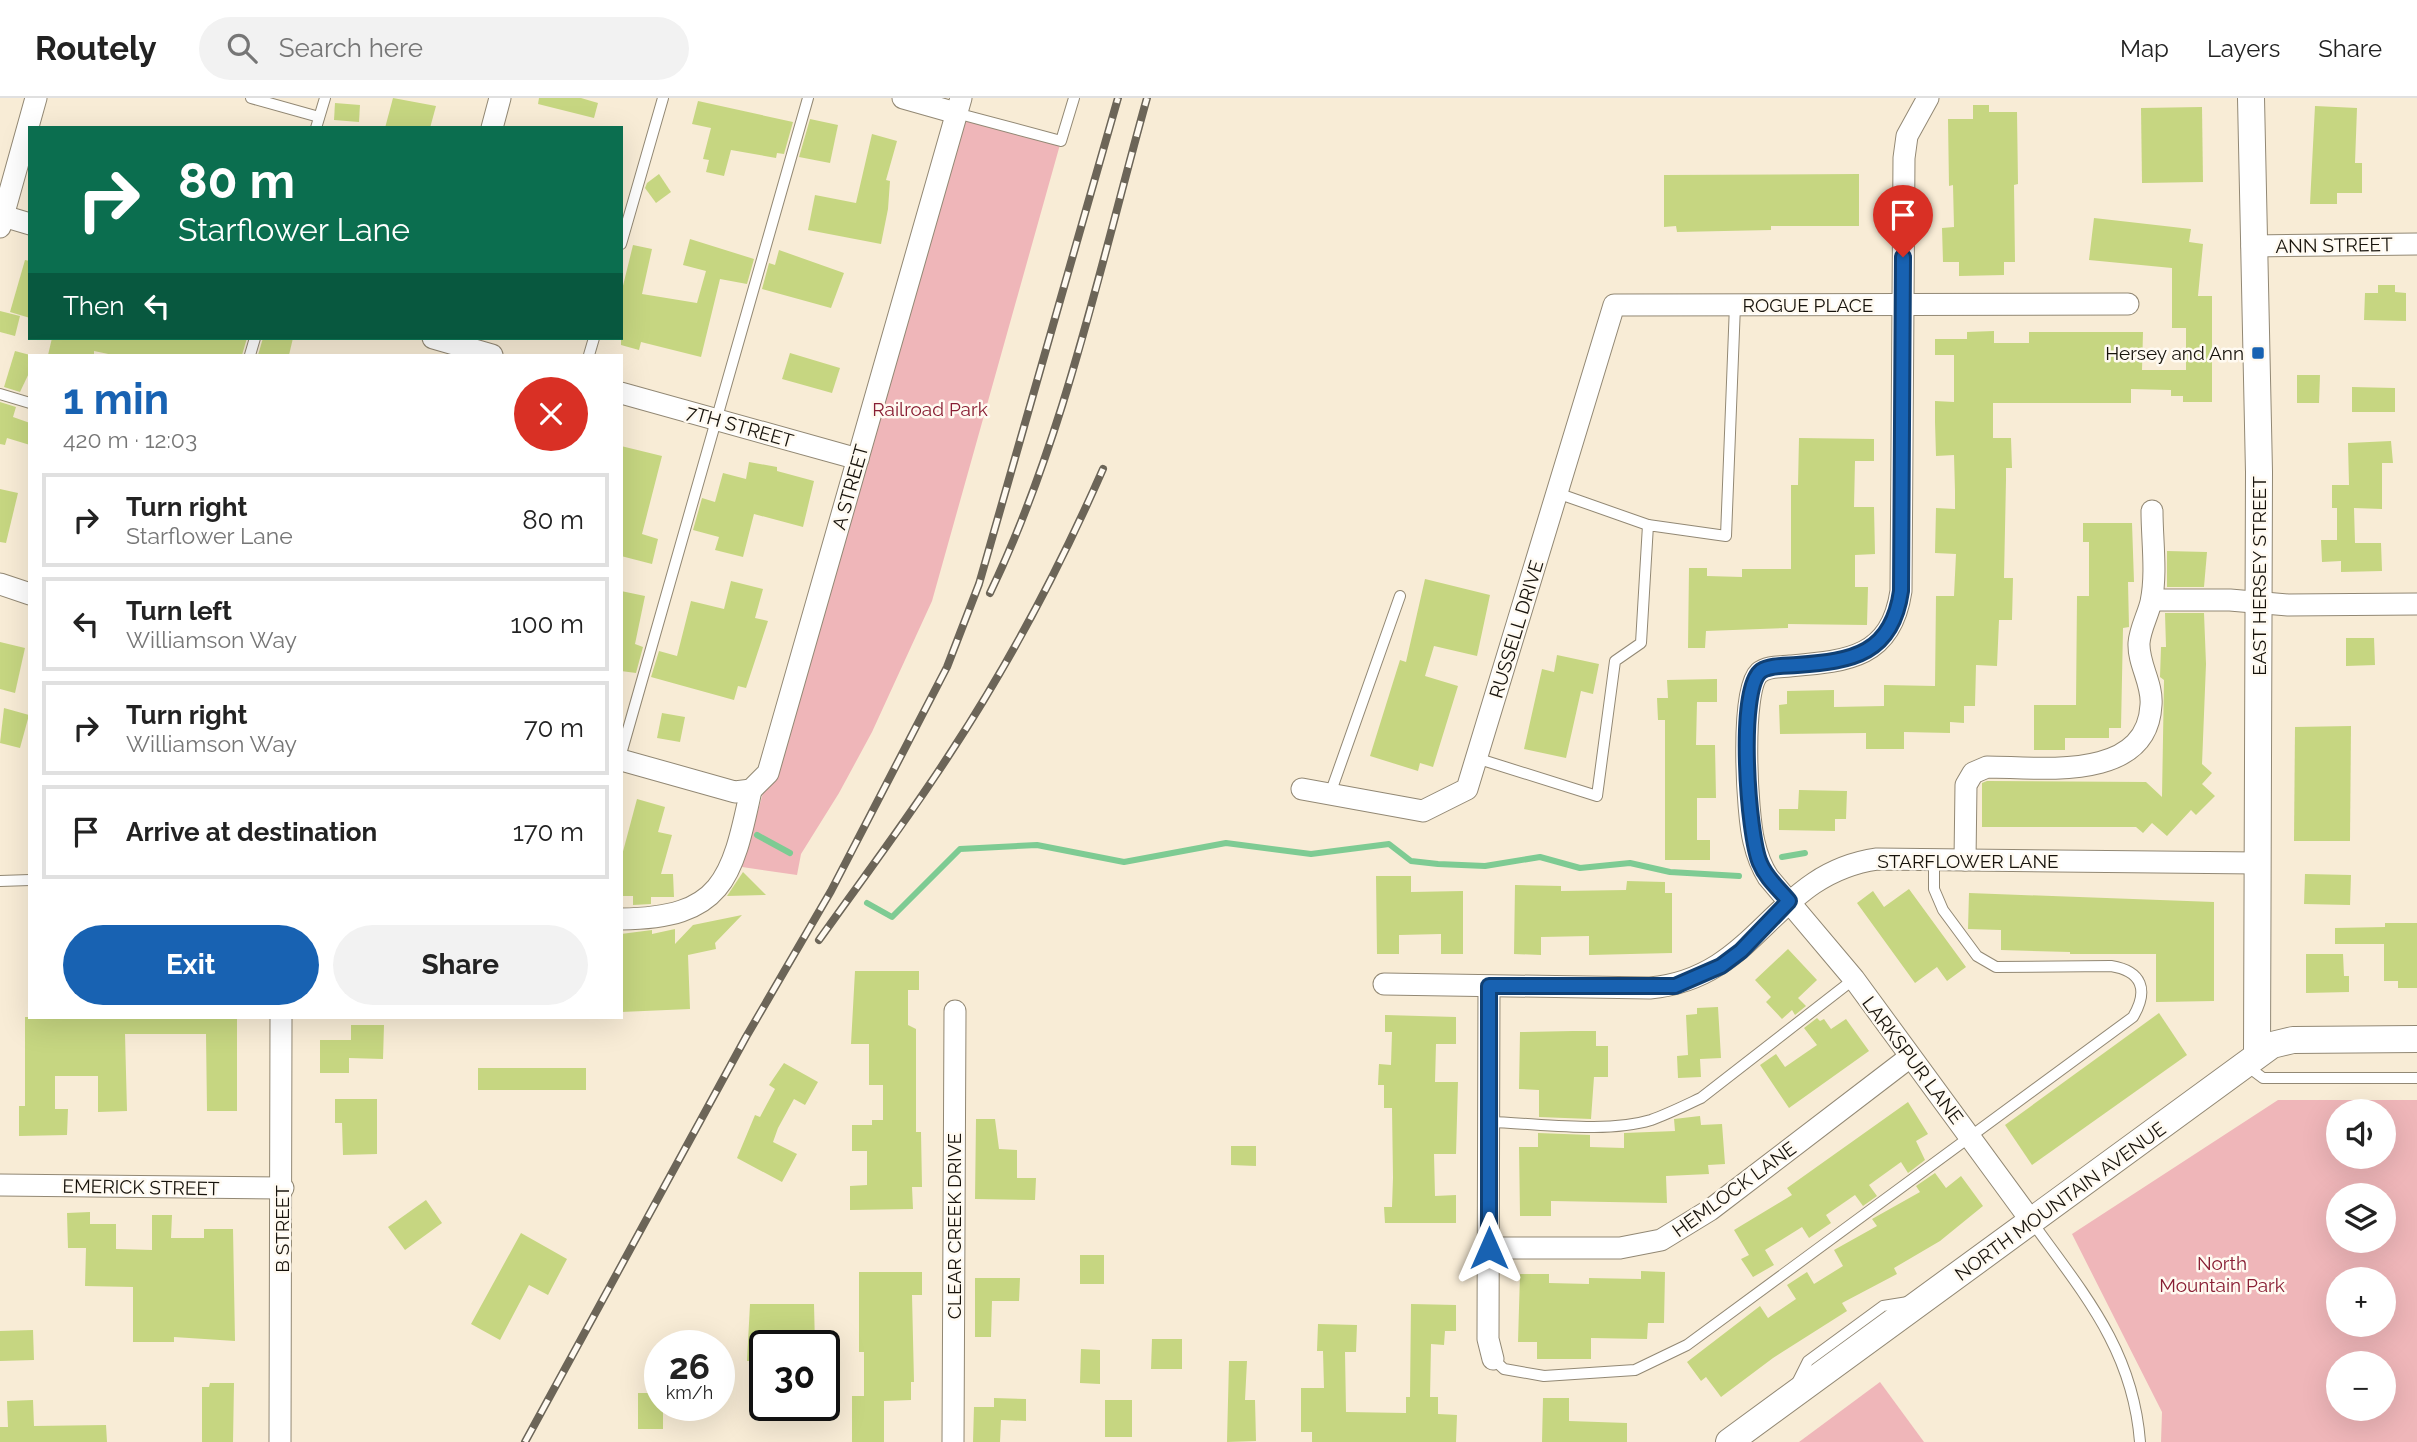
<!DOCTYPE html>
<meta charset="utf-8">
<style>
:root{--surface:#fff;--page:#f2f2f2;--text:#222;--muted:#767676;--line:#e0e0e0;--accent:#1862b2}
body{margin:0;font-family:Raleway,sans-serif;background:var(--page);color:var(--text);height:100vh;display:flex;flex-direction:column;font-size:26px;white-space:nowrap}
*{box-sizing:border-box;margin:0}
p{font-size:23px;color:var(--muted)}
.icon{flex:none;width:38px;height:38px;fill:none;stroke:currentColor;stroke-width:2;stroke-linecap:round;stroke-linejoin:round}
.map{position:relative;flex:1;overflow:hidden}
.side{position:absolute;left:28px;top:256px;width:595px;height:665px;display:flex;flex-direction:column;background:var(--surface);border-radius:0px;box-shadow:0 7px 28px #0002}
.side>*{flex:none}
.banner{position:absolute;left:28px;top:28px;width:595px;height:214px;border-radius:0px;box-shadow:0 7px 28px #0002;background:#0b6e4f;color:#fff;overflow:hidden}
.controls{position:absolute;left:2326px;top:1001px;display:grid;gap:14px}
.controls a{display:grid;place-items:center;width:70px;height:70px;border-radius:50%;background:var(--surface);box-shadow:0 7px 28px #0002;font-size:35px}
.speed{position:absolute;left:644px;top:1232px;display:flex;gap:14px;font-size:35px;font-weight:700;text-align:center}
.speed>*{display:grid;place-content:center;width:91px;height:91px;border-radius:50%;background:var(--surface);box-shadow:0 7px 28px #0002;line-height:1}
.speed small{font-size:18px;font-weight:400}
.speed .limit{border:4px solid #111;border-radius:10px;background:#fff;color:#111}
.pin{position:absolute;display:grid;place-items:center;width:60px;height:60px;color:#fff;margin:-72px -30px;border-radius:50% 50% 50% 0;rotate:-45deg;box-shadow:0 0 7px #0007}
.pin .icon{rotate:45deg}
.me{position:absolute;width:77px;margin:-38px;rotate:0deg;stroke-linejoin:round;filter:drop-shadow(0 0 5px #0008)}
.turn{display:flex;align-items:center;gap:24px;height:147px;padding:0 35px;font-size:32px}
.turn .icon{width:91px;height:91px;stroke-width:2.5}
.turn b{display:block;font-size:49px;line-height:60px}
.then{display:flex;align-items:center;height:66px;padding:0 35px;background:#0003;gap:14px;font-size:26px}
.round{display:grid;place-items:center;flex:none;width:74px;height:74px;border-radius:37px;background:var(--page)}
.head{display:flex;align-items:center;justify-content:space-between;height:119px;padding:0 35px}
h1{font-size:42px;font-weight:700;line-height:52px;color:var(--accent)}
.button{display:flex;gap:14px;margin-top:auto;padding:14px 35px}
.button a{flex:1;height:80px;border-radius:42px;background:var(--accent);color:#fff;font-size:28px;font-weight:700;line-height:80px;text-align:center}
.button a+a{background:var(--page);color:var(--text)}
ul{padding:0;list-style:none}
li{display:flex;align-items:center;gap:21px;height:94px;margin:0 14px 10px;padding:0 21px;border:4px solid var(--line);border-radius:0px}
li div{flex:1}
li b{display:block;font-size:26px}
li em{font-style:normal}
header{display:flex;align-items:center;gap:42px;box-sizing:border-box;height:98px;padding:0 35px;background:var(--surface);border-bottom:2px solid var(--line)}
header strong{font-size:33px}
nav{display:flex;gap:38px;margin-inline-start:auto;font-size:24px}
.search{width:490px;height:63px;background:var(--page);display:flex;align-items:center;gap:18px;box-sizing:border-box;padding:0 24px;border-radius:38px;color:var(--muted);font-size:26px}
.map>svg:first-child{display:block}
</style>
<header>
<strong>Routely</strong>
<div class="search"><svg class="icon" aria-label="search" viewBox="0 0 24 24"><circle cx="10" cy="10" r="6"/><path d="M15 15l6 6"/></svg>Search here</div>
<nav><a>Map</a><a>Layers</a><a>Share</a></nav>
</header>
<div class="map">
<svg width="2417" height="1344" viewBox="0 0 2417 1344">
<rect width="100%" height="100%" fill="#f8ecd6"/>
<!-- green -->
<g fill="#efb6b9" fill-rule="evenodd">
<path d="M956,15l105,28 -129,460 -60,131 -33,61 -38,61 -4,21 -55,-8z"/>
<path d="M2278,1002h139v342h-256l1,-30 -90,-178zM2338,1013h46v46h-46zM2384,1097v46h-46v-46zM2384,1181v46h-46v-46zM2338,1265h46v46h-46z"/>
<path d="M1880,1284l44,60h-125z"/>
</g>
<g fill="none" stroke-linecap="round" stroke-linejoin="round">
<!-- stream -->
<g stroke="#7ecb93" stroke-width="6">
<path d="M757,737l33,18"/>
<path d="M1782,759l23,-4"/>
<path d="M867,805l25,14 68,-68 77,-4 87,17 102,-19 85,11 78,-10 22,17 27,3 47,2 55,-9 40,11 50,-5 40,9 69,4"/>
</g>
</g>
<!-- building -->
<g fill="#c6d681">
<path d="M393,0l43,8 -6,22h-45z"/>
<path d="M539,0h42l17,5 -4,15 -56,-14z"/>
<path d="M698,3l95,21 -9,32 -7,-1 -1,5 -45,-8 -7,26 -18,-4 3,-12 -6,-1 8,-31 -19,-4z"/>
<path d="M335,5l25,2 -1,17 -25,-2z"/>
<path d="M1973,7h16v7h28l1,72 -4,1 1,77h-11v13l-45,1v-14h-16l-1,-34 12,-1 -1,-42 -4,1 -1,-67h25z"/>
<path d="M2315,8l42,2 -2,55h7v30h-25v11h-27z"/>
<path d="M2202,9l1,75 -61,1 -1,-75z"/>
<path d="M810,21l28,6 -8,38 -31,-6z"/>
<path d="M872,36l25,7 -11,39 4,1 -2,28 -7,35 -73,-14 7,-35 41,8z"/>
<path d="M659,76l12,18 -15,11 -11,-15 2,-5z"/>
<path d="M1859,76v52h-88v4l-94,2 -1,-6 -12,1v-52z"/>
<path d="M2094,120l97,11 -2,13 14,2 -5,52h14v106h-29v-6h-12v-6l-40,-1v14h-138v35h18l1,30h-6v12l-2,98h9l-1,42h-13l-2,46 -21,-1 -1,41h-11v17l-14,-1v11l-46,-1v17h-38v-16l-86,1 -1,-29 8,-1v-13l47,-1v17l50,-1v-21l51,1 1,-90h18l2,-42 -21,-1 1,-45 19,1v-18l-1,-36 -18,1 -1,-34v-21l19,1v-47h-19v-16h32v-7l27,-1v12h35v-11h114l-1,38h44v-42h-14v-60l-83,-8z"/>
<path d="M690,141l64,20 -7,25 -27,-5 -19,78 -60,-15 -2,8 -18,-5v-51l12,-49 19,4 -10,45 55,9 9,-32 -23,-6z"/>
<path d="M779,152l65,23 -13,35 -69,-19 7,-26 6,2z"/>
<path d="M25,162l5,1v57l-20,-6z"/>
<path d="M2378,187h17v7l11,1v28l-42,-1 1,-27h13z"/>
<path d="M0,213l20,5 -5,20 -15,-4z"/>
<path d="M52,240h195l-5,17h-129l-19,-4v4h-46z"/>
<path d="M263,240h30l-4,17h-31z"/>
<path d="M15,253l15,4v16l-10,21 -16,-5z"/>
<path d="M790,255l50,15 -8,25 -50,-14z"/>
<path d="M2297,277h23l-1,28h-22z"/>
<path d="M2352,289l43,1v24h-43z"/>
<path d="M0,304l16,5 -3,10 17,6v22l-23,-7 -2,7 -5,-1z"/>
<path d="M1799,340l75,1v22h-19l-1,46h20l1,47 -20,1v32h13l-1,38 -79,-1v4l-82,3 -1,17h-17l1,-80h18v8l35,1v-8h49v-84h7z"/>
<path d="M2391,343l2,22h-11v46l-28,-1 1,35h26l1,28 -41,1v-11l-19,1 -1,-22h16v-32h-5v-23h17l-1,-42z"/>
<path d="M621,348l41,10 -20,78 16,5 -6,25 -31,-8z"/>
<path d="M749,364l28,5v4l37,10 -11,46 -49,-13 -11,43 -28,-7 4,-13 -26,-7 9,-32 13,4 8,-29 23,6z"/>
<path d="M0,391l18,4 -12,50 -6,-1z"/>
<path d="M2083,425h49l2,59h-6l1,45 -6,1 -2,100h-12v10h-44v12h-31v-45h42l1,-109h12v-54h-6z"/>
<path d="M2167,453l40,1 -3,35h-37z"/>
<path d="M1425,481l65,16 -13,61 -43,-10 -9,30 33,10 -25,81 -13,-4 -2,8 -48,-15 30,-96 6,2z"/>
<path d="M731,483l32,8 -8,29 13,3 -22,67 -8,-2 -4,14 -83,-23 8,-26 18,5 14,-55 33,8z"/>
<path d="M621,493l24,5 -10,48 8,3 -7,26 -15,-2z"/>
<path d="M2165,515h39l2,51 -4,100 10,9 -10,11 13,12 -19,19 -5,-5 -24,26 -15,-13 -9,10 -7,-6h-154v-44l5,-2 159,1 16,15 2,-117 -4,-3 1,-30h5z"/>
<path d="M2346,540h28l1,27 -29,1z"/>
<path d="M0,544l25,6 -10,45 -15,-4z"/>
<path d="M1557,557l42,9 -6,30 -12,-3 -15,67 -42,-9 18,-80 12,3z"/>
<path d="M1717,581v23h-20l-1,43h19l1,53h-19v42h13v20h-45v-140h-7l-1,-22h11l-1,-18z"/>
<path d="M4,610l25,7 -9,33 -20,-5z"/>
<path d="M662,615l23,4 -5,25 -23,-4z"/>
<path d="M2351,628l-1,115h-56l1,-114z"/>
<path d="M1799,692l48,1 -1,28h-11v12l-56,-1v-21h19z"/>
<path d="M637,701l28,8 -7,25 14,3 -11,39h12l1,23h-23v7l-18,1v-9h-12v-37z"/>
<path d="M743,774l23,23 -39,1z"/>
<path d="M2305,776l46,1 -1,30 -46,-1z"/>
<path d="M1376,778h35v16l52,-1v63h-22v-20l-42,1v19h-22z"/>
<path d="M1627,783l38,1v11h7v60l-83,2v-19l-48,1v18l-27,-1 1,-69 46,1v5l65,-1z"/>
<path d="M1909,791l57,78 -19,14 -10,-14 -22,16 -58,-80 16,-12 11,16z"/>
<path d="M1969,795l245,9v99l-58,1v-48h-86v-2l-69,-2v-20l-33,-1z"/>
<path d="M742,817l-27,28 1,6 -28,6 2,54 -69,3v-78l31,-4v4l23,-5v15l18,-19z"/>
<path d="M2385,825h32v65h-19v-7h-14v-37h-49v-16l50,-1z"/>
<path d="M1788,851l29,31 -19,18 8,8 -11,9 -3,-5 -10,9 -16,-17 5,-5 -16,-17z"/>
<path d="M2306,856h37l1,22h5v16l-43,1z"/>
<path d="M855,873h64v19h-11v35l8,4v103h5l1,55h-10l1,22 -63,1v-24l17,-1v-34h-15v-26h20v-5h11v-35h-14v-41h-18z"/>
<path d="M1718,909l3,51 -21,1 1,18 -23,1 -1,-22 11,-1 -2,-40 11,-1v-6z"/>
<path d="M2159,915l28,42 -155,110 -27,-40z"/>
<path d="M1385,917l71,2v27h-20l-1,38h23l-2,72h-22l1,42 21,-1v28h-71l-1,-16h8l1,-29 -1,-70h-8v-23h-6l1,-21 12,1 1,-33h-7z"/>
<path d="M25,919h212v94h-30l-1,-77h-81l2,77 -29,1v-36h-43v33h13l-1,26 -48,1v-30h6z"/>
<path d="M1817,920l3,3 4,-2 7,10 15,-10 23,32 -80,57 -29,-43 16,-11 9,13 32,-22 -13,-17z"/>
<path d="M351,927h33l-1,34 -34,-1v15h-29v-33h31z"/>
<path d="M1573,933h23v15h12v31h-14l-3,42 -52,-2v-27l-20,-1 1,-57z"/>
<path d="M784,965l34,19 -13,23 -11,-6 -16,29 -5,14 24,12 -15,28 -45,-24 18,-43 5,2 15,-28 -6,-4z"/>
<rect x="478" y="970" width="108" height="22"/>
<path d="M335,1001h42v55l-34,1 -1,-32h-7z"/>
<path d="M1908,1004l20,32 -12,7 9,19 -17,13 -7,-11 -32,23 8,11 -14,10 -8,-11 -29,20 5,8 -22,15 -7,-11 -37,23 9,15 -21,12 -12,-18 8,-4 -15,-25 58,-35 -5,-7z"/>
<path d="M1700,1018l1,9 21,-1 3,40 -17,1 1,9 -43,2 1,27 -116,-2v15h-31l-1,-69h19v-14l52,2v12l34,1v-15l51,-2 -1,-12z"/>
<path d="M976,1021h19l4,30 18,1v28h19l-1,22 -60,-1z"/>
<path d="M1231,1048h25v20l-25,-1z"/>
<path d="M1935,1075l11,15 15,-12 22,30 -43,35 -46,27 3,6 -55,29 5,8 -74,47 -52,39 -15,-20 -5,4 -14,-19 73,-56 8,12 28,-19 -9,-14 20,-13 7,12 29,-18 -9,-16 43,-24 -5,-7 48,-27 -4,-6z"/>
<path d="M426,1102l16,23 -37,27 -17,-23z"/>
<path d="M90,1114v12h26v25l36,1v-35h20l-1,23h33v-9h29l2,112 -61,-4v5h-41v-55l-48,-1 1,-38h-18l-1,-35z"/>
<path d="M521,1135l46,26 -19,36 -19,-10 -29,55 -29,-16z"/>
<rect x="1080" y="1157" width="24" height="29"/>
<path d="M1641,1173l24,1 -1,51h-16l-1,16 -56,-1v21h-54v-17h-19l2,-68h29v9l40,1v-6l52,1z"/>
<path d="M859,1174h63v23h-10l2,87h-3v18l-27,1v41h-32v-46h12v-44h-5z"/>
<path d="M975,1180h45l-1,23h-27l-1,36h-16z"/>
<path d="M750,1206h64l1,42h-50v15h-18z"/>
<path d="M1411,1206l45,1v26h-11l-1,14 -13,-1 -1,53h8v17l19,1 -1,27h-144v-10h-11v-44h23l-1,-37h-6l1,-27 39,1 -1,27h-11l1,60 60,1v-16h4z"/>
<path d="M33,1232l1,30 -34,1v-30z"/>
<path d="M1152,1241h30v30h-31z"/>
<path d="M1081,1251l19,1v34l-20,-1z"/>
<path d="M1229,1263h18l-2,39h10l1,41 -29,1z"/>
<path d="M210,1285h24l-1,59h-31v-55h7z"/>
<path d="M638,1295h22v12h3v24h-25z"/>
<path d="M994,1300l32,1v22l-25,-1 -1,22h-27l1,-35h20z"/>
<path d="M1543,1300h26v23l58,2v19h-85z"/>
<path d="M33,1302l1,26 72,-1 1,17h-107v-15h8l-1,-26z"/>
<rect x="1105" y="1302" width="27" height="37"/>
</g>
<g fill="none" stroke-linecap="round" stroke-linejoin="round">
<!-- service casing -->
<g stroke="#928874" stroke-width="12">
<g id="service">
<path d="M251,0l68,19"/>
<path d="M956,15l105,28 13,-43"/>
<path d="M316,30l9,-30"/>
<path d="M621,146l42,-146"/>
<path d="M250,257l5,-17"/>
<path d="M589,257l5,-17"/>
<path d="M0,296l30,9"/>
<path d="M1557,395l91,32"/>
<path d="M621,656l187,-656"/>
<path d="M1476,660l121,38 18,-135 26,-18 7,-118 78,11 9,-231"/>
<path d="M1330,696l70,-198"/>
<path d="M0,783l30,-1"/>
<path d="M2247,968l16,12h154"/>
<path d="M1489,1024c48,1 116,12 162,-2 17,-6 33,-14 50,-22l153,-119"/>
<path d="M2032,1124c52,72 101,128 108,220"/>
<path d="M1493,1261l11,10 40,7 91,-6 52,-25 446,-328c16,-27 9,-46 -22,-51l-115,1 -19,-11 -34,-46 -9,-21v-29"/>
<path d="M1796,1287l12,-24 75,-55 25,-4"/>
</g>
</g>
<!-- minor casing -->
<g stroke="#928874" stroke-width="23">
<g id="minor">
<path d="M903,0l53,15"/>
<path d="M1928,0l-21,38 -3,22 -3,433c-10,67 -53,70 -111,75 -10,1 -23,0 -31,7 -19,18 -12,142 -5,169 3,13 7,24 14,35l86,102 178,243"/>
<path d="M492,30l8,-30"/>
<path d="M0,117l30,9"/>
<path d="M0,129l36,-129"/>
<path d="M2252,148l165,-2"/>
<path d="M433,240l59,17"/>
<path d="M621,295l237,66"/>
<path d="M0,486l30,10"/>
<path d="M2152,502h78l58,5 129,-1"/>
<path d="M621,662l114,32 16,-2 17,-17 193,-675"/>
<path d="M1302,691l121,22 44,-22 147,-484 514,-1"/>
<path d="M1965,762l1,-75 7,-12 14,-6c52,0 160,16 164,-62 2,-21 -13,-41 -12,-62 1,-14 9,-28 12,-41 6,-28 1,-62 1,-91"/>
<path d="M621,821c101,-1 111,-39 130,-129"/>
<path d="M1384,886l266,4c109,-10 122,-114 227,-129l380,4"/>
<path d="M1489,889l-1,352 5,20"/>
<path d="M0,1087l283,3"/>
<path d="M1489,1150h131l41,-8 49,-30 200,-153"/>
<path d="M280,1344l1,-425"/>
<path d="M953,1344l2,-431"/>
</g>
</g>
<!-- tertiary casing -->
<g stroke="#928874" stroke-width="28">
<g id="tertiary">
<path d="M2251,0l8,374 -2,582"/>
<path d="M1729,1344l543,-397 21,-5 124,-1"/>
</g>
</g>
<!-- service -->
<use href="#service" stroke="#fff" stroke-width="10"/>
<!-- minor -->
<use href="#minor" stroke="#fff" stroke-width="21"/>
<!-- tertiary -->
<use href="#tertiary" stroke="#fff" stroke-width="26"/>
<!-- rail casing -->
<g stroke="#6c6558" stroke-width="8">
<g id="rail">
<path d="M990,495c74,-154 111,-331 157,-495"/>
<path d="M819,842c44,-62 91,-124 132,-188 59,-90 109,-185 152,-283"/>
<path d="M525,1344l221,-405 85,-146 116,-224 32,-83 139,-486"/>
</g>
</g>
<!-- rail -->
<use href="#rail" stroke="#fffaf1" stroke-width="5" stroke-dasharray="16" stroke-linecap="butt"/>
</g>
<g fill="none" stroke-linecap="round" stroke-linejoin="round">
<!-- route casing -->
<g stroke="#104074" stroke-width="18">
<path id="route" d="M1489,1150v-262h186l46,-20 20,-15 48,-50c-10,-12 -23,-23 -29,-38 -12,-27 -23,-174 1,-192 9,-6 25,-5 36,-6 56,-4 95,-11 104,-74l2,-334"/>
</g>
<!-- route -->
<use href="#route" stroke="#1862b2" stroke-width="12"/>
</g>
<!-- markers -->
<rect fill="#1862b2" stroke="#fffaf1" stroke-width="2.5" x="2251" y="248" width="14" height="14" rx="3.5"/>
<g text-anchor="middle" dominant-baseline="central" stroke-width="5" stroke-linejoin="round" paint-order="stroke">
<!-- street labels -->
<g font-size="19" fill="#17130c" stroke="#fffaf1">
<text transform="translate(2334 147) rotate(-1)">ANN STREET</text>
<text x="1808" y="207">ROGUE PLACE</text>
<text transform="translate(740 328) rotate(16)">7TH STREET</text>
<text transform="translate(850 389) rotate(-74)">A STREET</text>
<text transform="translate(2259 478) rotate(-90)">EAST HERSEY STREET</text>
<text transform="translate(1516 531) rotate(-73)">RUSSELL DRIVE</text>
<text x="1968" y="763">STARFLOWER LANE</text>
<text transform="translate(1913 962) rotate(53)">LARKSPUR LANE</text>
<text transform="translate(141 1089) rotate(1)">EMERICK STREET</text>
<text transform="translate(1734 1091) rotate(-36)">HEMLOCK LANE</text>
<text transform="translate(2060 1103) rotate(-36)">NORTH MOUNTAIN AVENUE</text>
<text transform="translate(954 1128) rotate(-90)">CLEAR CREEK DRIVE</text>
<text transform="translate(282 1131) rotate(-90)">B STREET</text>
</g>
<!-- poi labels -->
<g font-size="19" fill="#17130c" stroke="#fffaf1" text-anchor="end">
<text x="2244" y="255">Hersey and Ann</text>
</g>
<!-- park labels -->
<g font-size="19" fill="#881e33" stroke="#fffaf1">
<text x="930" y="311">Railroad Park</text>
<text x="2222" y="1165">North<tspan x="2222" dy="22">Mountain Park</tspan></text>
</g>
</g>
</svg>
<div class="controls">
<a><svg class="icon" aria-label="sound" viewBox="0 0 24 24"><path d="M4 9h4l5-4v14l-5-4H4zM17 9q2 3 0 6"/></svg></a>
<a><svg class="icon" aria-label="layers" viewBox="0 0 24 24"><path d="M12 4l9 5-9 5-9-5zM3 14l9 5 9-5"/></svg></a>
<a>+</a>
<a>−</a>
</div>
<div class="speed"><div>26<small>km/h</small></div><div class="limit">30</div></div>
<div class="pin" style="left:1903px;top:159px;background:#d93025"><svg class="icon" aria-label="arrive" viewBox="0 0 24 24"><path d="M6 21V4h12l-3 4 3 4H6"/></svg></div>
<svg class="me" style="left:1489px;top:1150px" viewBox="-20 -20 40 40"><path d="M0-17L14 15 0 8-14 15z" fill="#1862b2" stroke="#fff" stroke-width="4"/></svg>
<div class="banner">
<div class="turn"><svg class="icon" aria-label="right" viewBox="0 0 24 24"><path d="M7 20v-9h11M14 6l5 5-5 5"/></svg><div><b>80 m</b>Starflower Lane</div></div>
<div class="then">Then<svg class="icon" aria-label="left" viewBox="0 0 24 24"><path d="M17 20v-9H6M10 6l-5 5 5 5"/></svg></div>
</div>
<section class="side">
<div class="head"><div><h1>1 min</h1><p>420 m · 12:03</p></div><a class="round" style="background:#d93025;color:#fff"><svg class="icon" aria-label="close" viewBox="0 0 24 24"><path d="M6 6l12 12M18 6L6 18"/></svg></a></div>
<ul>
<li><svg class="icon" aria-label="right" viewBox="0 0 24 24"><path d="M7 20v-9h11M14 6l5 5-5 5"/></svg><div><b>Turn right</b><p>Starflower Lane</p></div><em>80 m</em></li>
<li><svg class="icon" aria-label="left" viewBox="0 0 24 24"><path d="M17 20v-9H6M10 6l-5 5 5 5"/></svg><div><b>Turn left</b><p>Williamson Way</p></div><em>100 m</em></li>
<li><svg class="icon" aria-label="right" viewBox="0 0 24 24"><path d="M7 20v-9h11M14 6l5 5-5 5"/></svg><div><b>Turn right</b><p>Williamson Way</p></div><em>70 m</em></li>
<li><svg class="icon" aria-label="arrive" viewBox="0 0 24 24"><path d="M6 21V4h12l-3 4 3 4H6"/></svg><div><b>Arrive at destination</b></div><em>170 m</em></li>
</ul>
<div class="button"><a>Exit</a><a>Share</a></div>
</section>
</div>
